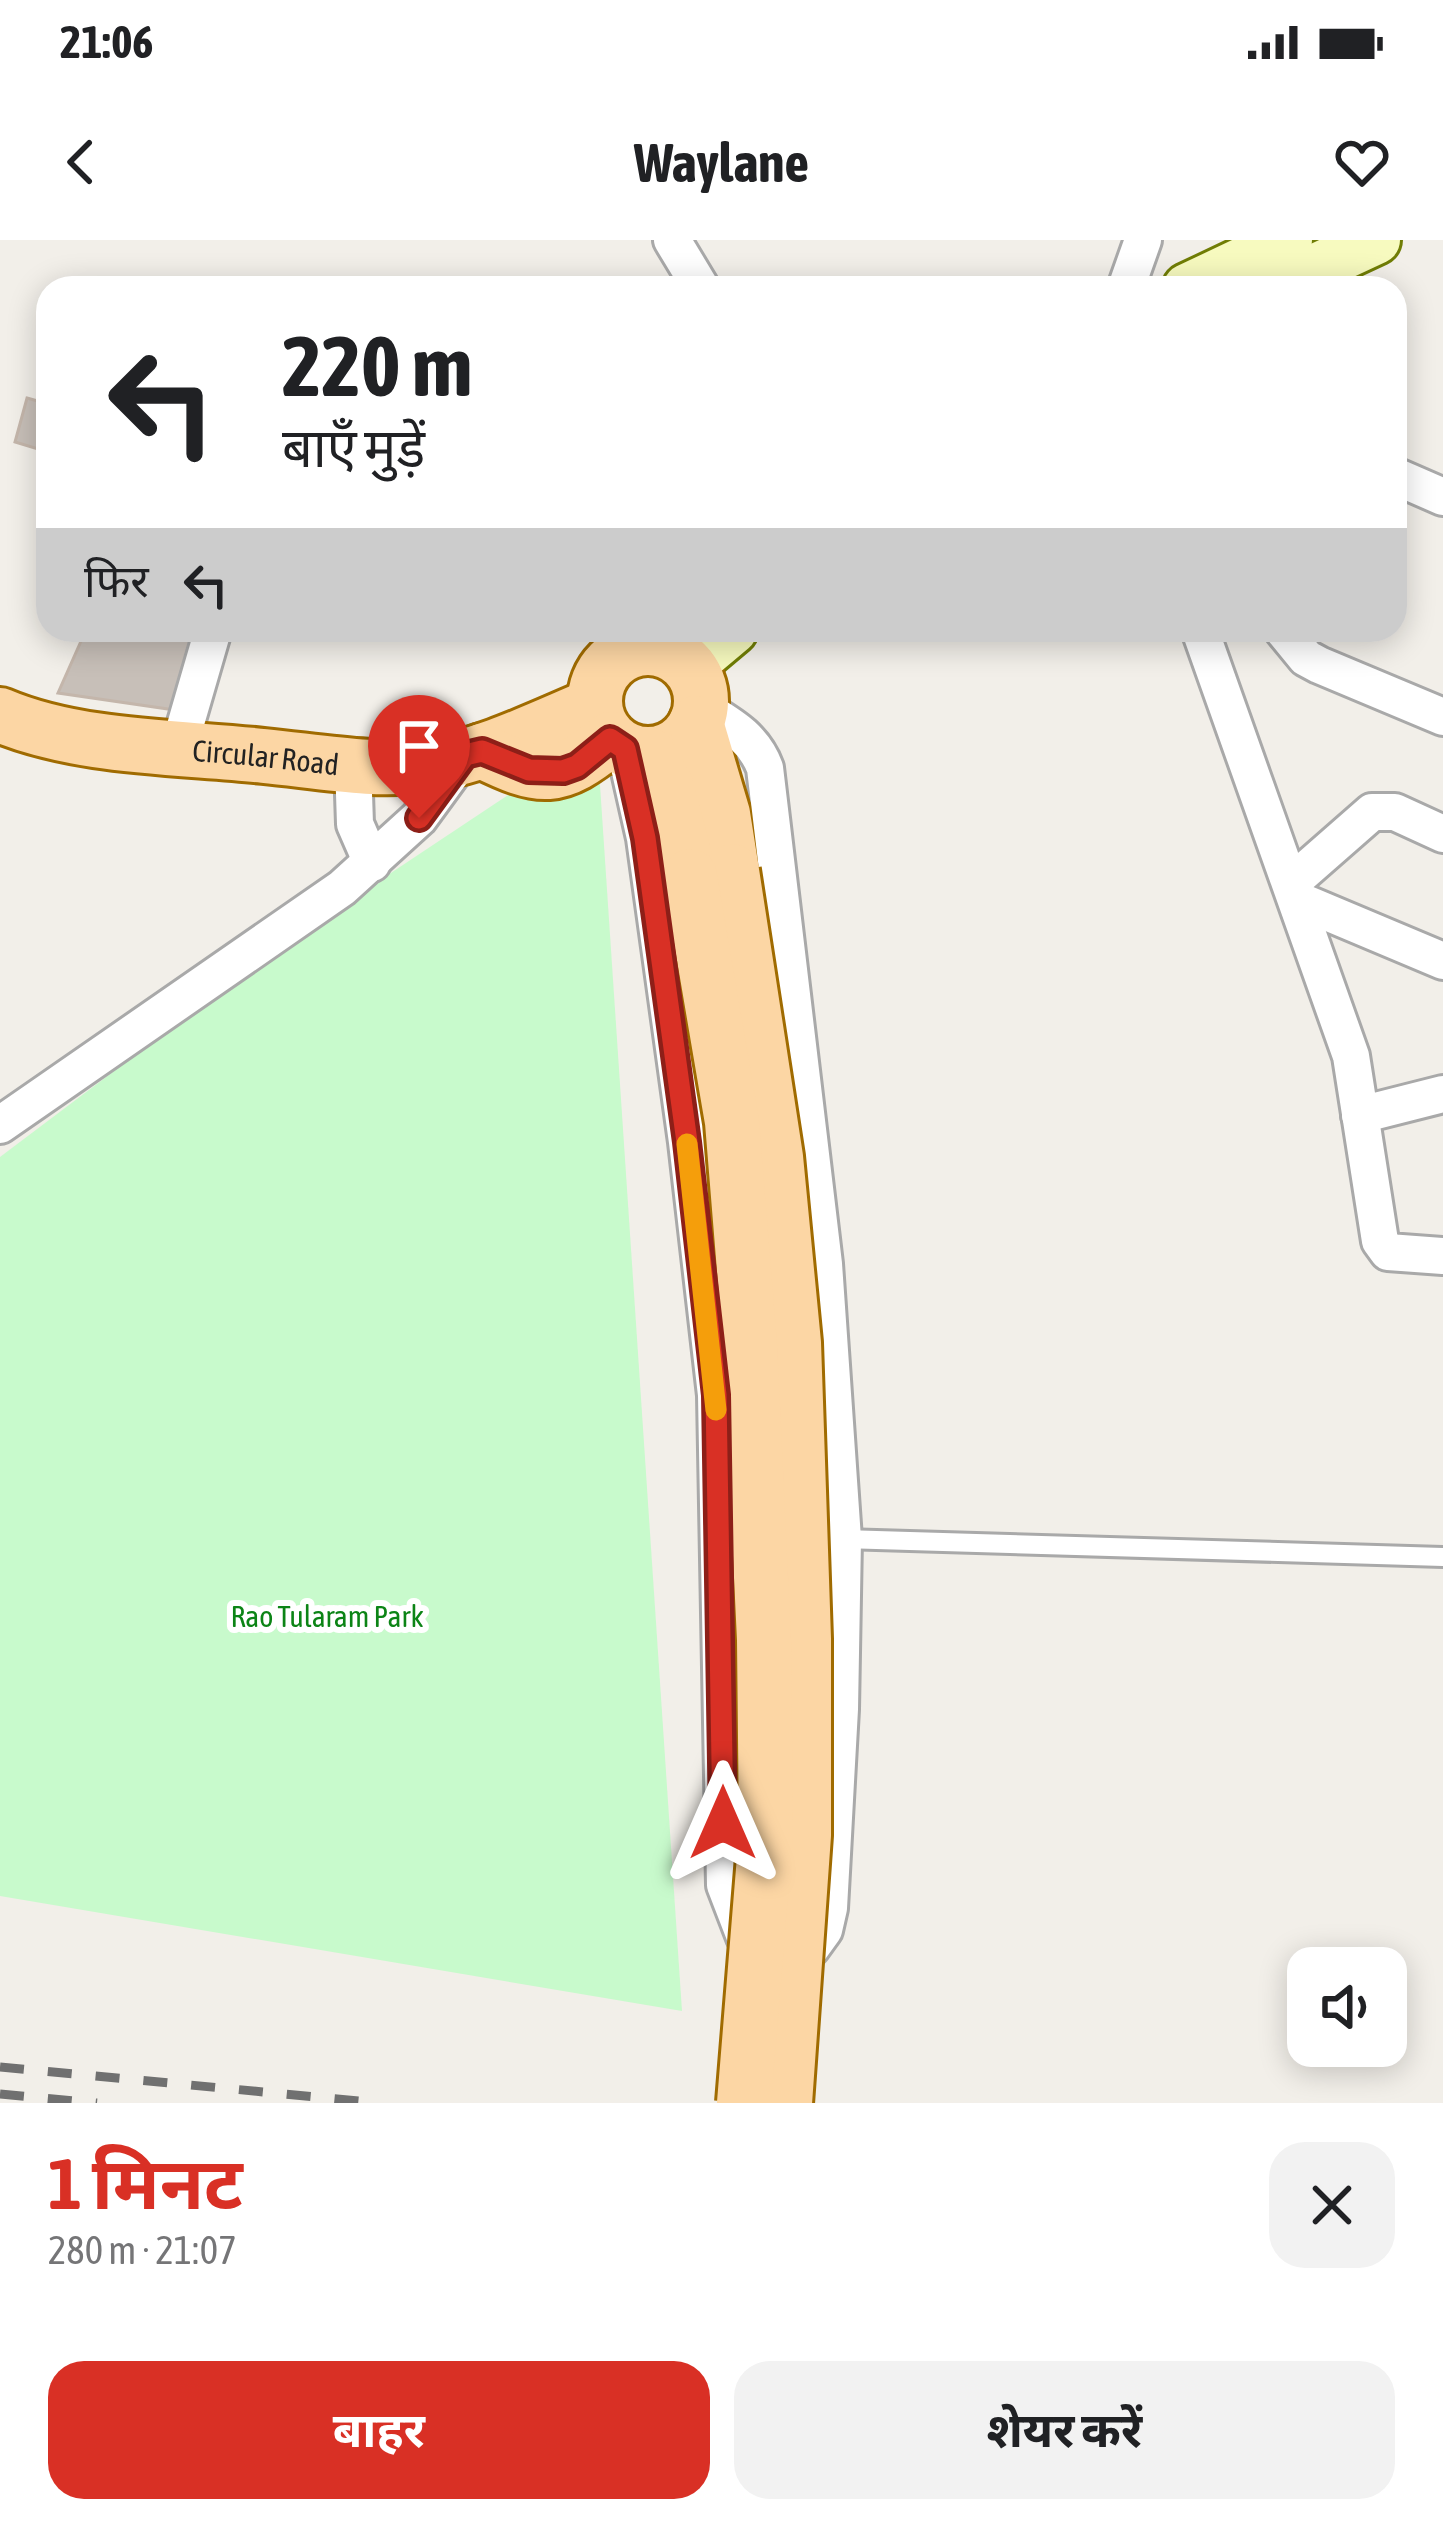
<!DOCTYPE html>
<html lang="hi">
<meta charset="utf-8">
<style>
:root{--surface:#fff;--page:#f2f2f2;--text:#202124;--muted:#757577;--accent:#d93025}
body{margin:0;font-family:"Asap Condensed","Noto Sans Devanagari",sans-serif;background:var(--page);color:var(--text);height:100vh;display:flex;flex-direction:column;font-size:45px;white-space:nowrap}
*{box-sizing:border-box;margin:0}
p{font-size:39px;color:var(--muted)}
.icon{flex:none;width:66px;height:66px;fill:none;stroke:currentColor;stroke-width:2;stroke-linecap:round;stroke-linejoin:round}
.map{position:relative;height:1863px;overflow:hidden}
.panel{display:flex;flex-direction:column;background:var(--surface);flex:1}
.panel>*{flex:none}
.banner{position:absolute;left:36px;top:36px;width:1371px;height:366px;border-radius:36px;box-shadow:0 6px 30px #0003;background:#fff;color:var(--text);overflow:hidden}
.controls{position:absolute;left:1287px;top:1707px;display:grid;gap:24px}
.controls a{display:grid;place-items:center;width:120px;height:120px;border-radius:24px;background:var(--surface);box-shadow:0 6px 30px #0003;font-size:60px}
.pin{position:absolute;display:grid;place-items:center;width:102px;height:102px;color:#fff;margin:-123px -51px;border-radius:50% 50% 50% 0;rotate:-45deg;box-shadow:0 0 12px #0007}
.pin .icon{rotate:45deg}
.me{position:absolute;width:132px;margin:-66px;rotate:0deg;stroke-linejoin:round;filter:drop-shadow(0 0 9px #0008)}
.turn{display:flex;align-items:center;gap:42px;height:252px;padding:0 48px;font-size:54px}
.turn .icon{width:156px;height:156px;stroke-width:2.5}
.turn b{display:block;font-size:84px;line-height:102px}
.then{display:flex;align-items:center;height:114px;padding:0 48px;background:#0003;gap:24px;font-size:45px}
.round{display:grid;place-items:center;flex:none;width:126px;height:126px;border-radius:36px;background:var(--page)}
.head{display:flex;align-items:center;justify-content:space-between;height:204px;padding:0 48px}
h1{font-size:72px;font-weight:700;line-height:90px;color:var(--accent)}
.cta{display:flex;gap:24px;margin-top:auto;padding:24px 48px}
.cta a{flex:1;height:138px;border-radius:36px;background:var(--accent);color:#fff;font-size:48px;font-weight:700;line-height:138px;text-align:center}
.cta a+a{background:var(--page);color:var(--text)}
.status{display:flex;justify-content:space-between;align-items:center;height:84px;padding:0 60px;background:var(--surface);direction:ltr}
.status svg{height:33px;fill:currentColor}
header{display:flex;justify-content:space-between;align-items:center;height:156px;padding:0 48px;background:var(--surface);font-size:54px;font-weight:700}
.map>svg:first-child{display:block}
</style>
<div class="status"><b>21:06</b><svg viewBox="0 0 49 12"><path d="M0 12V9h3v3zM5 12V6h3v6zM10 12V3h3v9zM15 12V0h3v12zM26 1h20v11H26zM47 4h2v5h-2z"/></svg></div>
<header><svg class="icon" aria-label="back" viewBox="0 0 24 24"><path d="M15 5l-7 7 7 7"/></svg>Waylane<svg class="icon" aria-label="heart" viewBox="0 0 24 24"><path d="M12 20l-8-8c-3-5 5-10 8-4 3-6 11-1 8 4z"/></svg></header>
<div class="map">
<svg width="1443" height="1863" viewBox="0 0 1443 1863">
<rect width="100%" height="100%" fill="#f2efe9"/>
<!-- park -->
<path fill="#c8facc" d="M588,502l12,43 82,1226 -682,-115v-739l272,-205z"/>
<!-- building -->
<g fill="#c7bfb8" stroke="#c4b6ab" stroke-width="3">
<path d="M27,158l21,6v48l-33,-10z"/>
<path d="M86,390h112l-23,80 -117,-17z"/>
</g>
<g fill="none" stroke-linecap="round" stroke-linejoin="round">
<!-- service casing -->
<g stroke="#a9a9a9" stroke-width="24">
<path id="service" d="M843,1299l600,18"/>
</g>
<!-- minor casing -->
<g stroke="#a9a9a9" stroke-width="42">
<g id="minor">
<path d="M672,0l29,48"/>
<path d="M1126,48l17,-48"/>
<path d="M1395,236l48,21"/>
<path d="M1200,390l151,426 29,185 8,11 55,4"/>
<path d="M1283,390l23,28 13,7 124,52"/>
<path d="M179,507l34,-117"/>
<path d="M625,509l20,89 42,304 29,253 9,490 20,52 34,17 32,-6 13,-18 5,-22 11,-199 3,-170 -19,-275 -59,-496c-12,-32 -37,-44 -64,-61"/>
<path d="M353,524l2,60 17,39"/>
<path d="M1291,643l81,-71h23l48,22"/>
<path d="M1298,660l145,61"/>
<path d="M1360,875l83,-21"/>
<path d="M0,885l342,-237 77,-70 46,-63"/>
</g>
</g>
<!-- secondary casing -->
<g stroke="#707d05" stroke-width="54">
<g id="secondary">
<path d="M1187,48l101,-48"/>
<path d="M1273,48l103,-48"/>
<path d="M689,427l44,-37"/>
</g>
</g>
<!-- primary casing -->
<g stroke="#a06b00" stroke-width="60">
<g id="primary">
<circle cx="648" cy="461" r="53"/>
<path id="s1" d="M0,475c77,33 180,32 264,41 53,5 113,17 166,8 57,-9 112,-37 165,-59"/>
<path d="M696,483l27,91 9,57"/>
<path d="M482,511c59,29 76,31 128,-12"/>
<path d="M648,514l18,31 24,91"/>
</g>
</g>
<!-- service -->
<use href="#service" stroke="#fff" stroke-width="18"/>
<!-- minor -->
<use href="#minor" stroke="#fff" stroke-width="36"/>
<!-- secondary -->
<use href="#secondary" stroke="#f7fabf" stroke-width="48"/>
<!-- primary -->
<use href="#primary" stroke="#fcd6a4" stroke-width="54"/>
<!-- rail -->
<g stroke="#707070" stroke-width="9" stroke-dasharray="24 24" stroke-linecap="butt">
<path d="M0,1827l380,36"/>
<path d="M0,1854l97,9"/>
</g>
<!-- primary-bridge casing -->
<g stroke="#a06b00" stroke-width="60" stroke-linecap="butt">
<g id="primary-bridge">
<path d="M732,631l44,286 18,186 10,296v196l-19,268"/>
<path d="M690,636l42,246 18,222 14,296 2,193 -22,270"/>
</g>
</g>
<!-- primary-bridge -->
<use href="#primary-bridge" stroke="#fcd6a4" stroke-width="54"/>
</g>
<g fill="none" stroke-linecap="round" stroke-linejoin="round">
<!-- route casing -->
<g stroke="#8d1f18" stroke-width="30">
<path id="route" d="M419,578l46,-63 17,-4 47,19 34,1 14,-5 33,-27 15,10 20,89 42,304 29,253 7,428"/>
</g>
<!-- route -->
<use href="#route" stroke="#d93025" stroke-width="21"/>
<!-- slow -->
<path stroke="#f59e0b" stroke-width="21" d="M687,904l29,266"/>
</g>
<g text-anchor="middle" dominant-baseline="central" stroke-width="12" stroke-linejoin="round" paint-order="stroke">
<!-- street labels -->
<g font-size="30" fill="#222" stroke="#fff">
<text stroke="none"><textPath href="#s1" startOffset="270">Circular Road</textPath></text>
</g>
<!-- park labels -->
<g font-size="30" fill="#0c8416" stroke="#fff">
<text x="327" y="1376">Rao Tularam Park</text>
</g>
</g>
</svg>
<div class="controls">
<a><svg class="icon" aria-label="sound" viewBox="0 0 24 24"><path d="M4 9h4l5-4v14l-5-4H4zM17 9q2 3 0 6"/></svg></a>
</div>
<div class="pin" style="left:419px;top:578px;background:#d93025"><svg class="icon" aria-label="arrive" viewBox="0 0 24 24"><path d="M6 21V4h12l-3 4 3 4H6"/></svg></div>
<svg class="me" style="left:723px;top:1583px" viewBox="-20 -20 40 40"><path d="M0-17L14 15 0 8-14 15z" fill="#d93025" stroke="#fff" stroke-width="4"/></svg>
<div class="banner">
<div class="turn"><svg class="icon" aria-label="left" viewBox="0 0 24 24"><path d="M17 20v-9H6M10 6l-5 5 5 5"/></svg><div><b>220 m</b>बाएँ मुड़ें</div></div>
<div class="then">फिर<svg class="icon" aria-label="left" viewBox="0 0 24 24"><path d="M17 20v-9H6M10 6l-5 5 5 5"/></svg></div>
</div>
</div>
<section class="panel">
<div class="head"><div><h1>1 मिनट</h1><p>280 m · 21:07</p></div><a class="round"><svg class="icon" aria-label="close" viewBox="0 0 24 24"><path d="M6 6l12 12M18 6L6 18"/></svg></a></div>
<div class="cta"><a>बाहर</a><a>शेयर करें</a></div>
</section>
